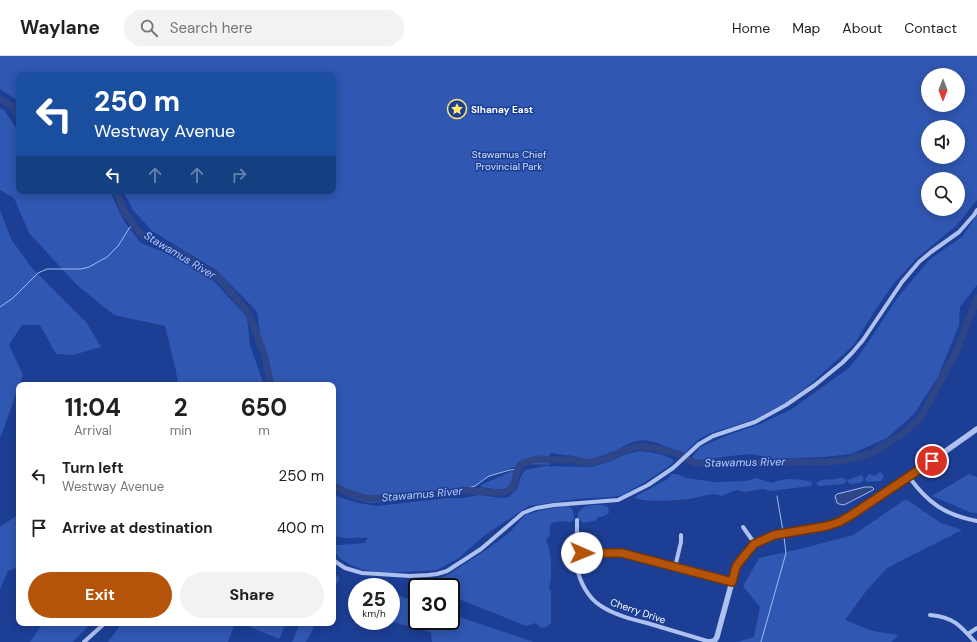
<!DOCTYPE html>
<style>
:root{--surface:#fff;--page:#f2f2f2;--text:#202124;--muted:#757577;--line:#e0e0e0;--accent:#b45309}
body{margin:0;font-family:"DM Sans",sans-serif;background:var(--page);color:var(--text);height:100vh;display:flex;flex-direction:column;font-size:15px;white-space:nowrap}
*{box-sizing:border-box;margin:0}
p{font-size:13px;color:var(--muted)}
.icon{flex:none;width:22px;height:22px;fill:none;stroke:currentColor;stroke-width:2;stroke-linecap:round;stroke-linejoin:round}
.map{position:relative;flex:1;overflow:hidden}
.side{position:absolute;left:16px;top:326px;width:320px;height:244px;display:flex;flex-direction:column;background:var(--surface);border-radius:8px;box-shadow:0 2px 10px #0003}
.side>*{flex:none}
.hud{position:absolute;left:16px;top:16px;width:320px;height:122px;border-radius:8px;box-shadow:0 2px 10px #0003;background:#1a4fa0;color:#fff;overflow:hidden}
.needle{width:26px;rotate:180deg}
.controls{position:absolute;left:921px;top:12px;display:grid;gap:8px}
.controls a{display:grid;place-items:center;width:44px;height:44px;border-radius:50%;background:var(--surface);box-shadow:0 2px 10px #0003;font-size:20px}
.speed{position:absolute;left:348px;top:522px;display:flex;gap:8px;font-size:20px;font-weight:700;text-align:center}
.speed>*{display:grid;place-content:center;width:52px;height:52px;border-radius:50%;background:var(--surface);box-shadow:0 2px 10px #0003;line-height:1}
.speed small{font-size:10px;font-weight:400}
.speed .limit{border:2px solid #111;border-radius:6px;background:#fff;color:#111}
.pin{position:absolute;display:grid;place-items:center;width:34px;height:34px;color:#fff;margin:-17px;border:2px solid #fff;border-radius:50%;box-shadow:0 1px 4px #0007}
.me{position:absolute;width:44px;margin:-22px;rotate:91deg;stroke-linejoin:round;filter:drop-shadow(0 0 3px #0008)}
.turn{display:flex;align-items:center;gap:14px;height:84px;padding:0 12px;font-size:18px}
.turn .icon{width:52px;height:52px;stroke-width:2.5}
.turn b{display:block;font-size:28px;line-height:34px}
.lanes{display:flex;align-items:center;height:38px;padding:0 12px;background:#0003;justify-content:center;gap:20px;direction:ltr}
.lanes .off{opacity:.35}
.eta{display:flex;justify-content:space-evenly;align-items:center;height:68px;text-align:center}
.eta b{font-size:24px;font-weight:700;line-height:28px}
.primary-button{display:flex;gap:8px;margin-top:auto;padding:8px 12px}
.primary-button a{flex:1;height:46px;border-radius:24px;background:var(--accent);color:#fff;font-size:16px;font-weight:700;line-height:46px;text-align:center}
.primary-button a+a{background:var(--page);color:var(--text)}
ul{padding:0;list-style:none}
li{display:flex;align-items:center;gap:12px;height:52px;padding:0 12px}
li div{flex:1}
li b{display:block;font-size:15px}
li em{font-style:normal}
header{display:flex;align-items:center;gap:24px;box-sizing:border-box;height:56px;padding:0 20px;background:var(--surface);border-bottom:1px solid var(--line)}
header strong{font-size:19px}
nav{display:flex;gap:22px;margin-inline-start:auto;font-size:14px}
.search{width:280px;height:36px;background:var(--page);display:flex;align-items:center;gap:10px;box-sizing:border-box;padding:0 14px;border-radius:22px;color:var(--muted);font-size:15px}
.map>svg:first-child{display:block}
</style>
<header>
<strong>Waylane</strong>
<div class="search"><svg class="icon" aria-label="search" viewBox="0 0 24 24"><circle cx="10" cy="10" r="6"/><path d="M15 15l6 6"/></svg>Search here</div>
<nav><a>Home</a><a>Map</a><a>About</a><a>Contact</a></nav>
</header>
<div class="map">
<svg width="977" height="586" viewBox="0 0 977 586">
<rect width="100%" height="100%" fill="#1c3e94"/>
<!-- green -->
<g fill="#3057b2" fill-rule="evenodd">
<path d="M0,0h977v144l-20,25 -41,34 -22,24 -20,29 -21,34 -44,39 -25,19 -29,15 -44,14 -12,6 -14,14 -21,-7 -6,-3 -14,-3 -12,2 -15,8 -19,7 -10,3 -15,-4 -23,-3v12l-22,-1 -17,4 -27,11 -9,7 -16,8 -6,2 -34,1 -25,5 -26,1 -19,-6 -16,-10v-102h-62l-4,-15 -3,-16 -8,-12 -2,-7 6,-1 -3,-22 -14,-15 -27,-27 -64,-39 -19,-21 -7,-14 -4,-5h211v-116h-314v31l-4,-7 -15,-10zM928,19h30v30h-30zM928,71h30v30h-30zM928,123h30v30h-30z"/>
<path d="M0,52l5,3 14,22v58h89l3,3 14,29 16,20 40,16 28,17 38,41 3,28 14,40h-86l-2,-14 -11,-45 -51,-11 -37,-30 -48,-52 -15,-35 -14,-8z"/>
<path d="M0,154l11,29 21,29 54,54 15,25 -28,8 -17,-1 -16,-29h-18l-13,20 14,30 -22,61h-1z"/>
<path d="M977,159v70l-17,22 -1,18 -21,52 -24,37 -27,24 -36,16 -27,3 -50,2 -22,-5 -22,2 -33,5 -5,-4 8,-10 28,-12 32,-11 32,-15 58,-42 15,-20 33,-50 32,-38 32,-22z"/>
<path d="M640,395c10,1 27,3 34,10l-2,3 -22,15 -27,16 -12,2 -35,2 -47,7 -44,29 -26,23 -22,12 -52,3 -24,-4 -12,-5 -10,-6 -6,-10v-4l5,1 27,-2 3,-5c-11,-1 -25,2 -35,-3v-40l25,8 19,3 70,-8h16l16,-3 23,3 7,-1 8,-8 4,-13 4,-6 20,-4 46,1 15,-4 21,-9z"/>
<path d="M512,415l2,2c-4,22 -16,16 -33,14v-2z"/>
<path d="M880,416l2,1 2,4 -3,4c-5,0 -10,1 -14,1l-2,-3 4,-5 6,2z"/>
<path d="M672,418h5l10,4 27,4 32,-1 10,-3 16,5c15,-6 25,-4 40,-1l-1,4 -41,5 -7,-2 -19,3 -8,-2 -14,6c-11,-4 -17,0 -27,2 -12,2 -50,5 -60,0l1,-2 32,-17z"/>
<path d="M969,418l8,3v36h-5l-40,-17z"/>
<path d="M862,419l2,5 -4,3 -10,1 -3,-4z"/>
<path d="M841,421l4,2 1,2 -2,3 -26,2 -2,-3c10,-8 14,0 25,-6z"/>
<path d="M906,443l35,24 21,7 -75,38 -20,22 -22,30 28,11 25,4 -6,7h-155l17,-5 6,-30 -17,-21 16,-28 37,-8 57,-15z"/>
<path d="M602,449l6,2 1,6 -7,4h-4l-3,4 -12,2 -5,-4v-6c6,-9 14,-8 24,-8z"/>
<path d="M566,450l6,2 2,9 -2,5h-4l-4,-1 -10,1 -4,3v9l-4,7c6,11 5,26 5,38 -1,4 -2,7 -2,10l2,3v31l-4,4 -6,1 -5,-5 -10,3 -75,-30v-9h-21l-3,-6 4,-3h9l9,-4 40,-26 21,-16 15,-17 17,-5z"/>
<path d="M19,458v53l-11,4 -8,18v-62z"/>
<path d="M333,517l7,5 -7,13z"/>
<path d="M391,537l26,9v19h34v-7l83,28h-102l-1,-10 -42,-11h2z"/>
<path d="M43,567h48l-18,19h-43z"/>
<path d="M122,567h113l-7,19h-120z"/>
<path d="M241,567h45l-7,16z"/>
<path d="M300,567h16l-10,19h-14z"/>
</g>
<!-- water -->
<path fill="#2e4687" stroke="#a1baf1" d="M865,431h7l2,2 -1,1 -29,15 -5,-1 -2,-1 -2,-7 2,-2z"/>
<g fill="none" stroke-linecap="round" stroke-linejoin="round">
<!-- stream -->
<g stroke="#a1baf1" stroke-width="1">
<path d="M0,251l13,-9 25,-25 9,-4h34l8,-2 18,-10 11,-11 12,-19 5,1"/>
<path d="M462,434l13,-4 14,-10 21,-6 8,-1"/>
<path d="M777,440l6,35"/>
<path d="M761,586l25,-89 -2,-16"/>
</g>
<!-- river -->
<g stroke="#2e4687" stroke-width="7">
<path d="M0,43l12,7 7,12"/>
<path d="M116,135l9,22 7,8 3,7 9,8 36,17 38,24 30,35 16,42 7,31"/>
<path d="M333,429l11,6 24,8 85,-6 9,-3 39,3 7,-2 5,-4 5,-18 2,-4 7,-3 9,-3 28,1 5,-1 20,4 13,-3 34,-14 18,2 17,4 10,3 9,6 6,2 133,-1 18,-2 25,-7 32,-20 17,-16 36,-67 20,-52"/>
</g>
<!-- minor -->
<g stroke="#aec1ef" stroke-width="4">
<path d="M909,421c19,26 36,38 68,44"/>
<path d="M577,464v48c3,14 11,30 24,38 14,9 30,13 46,17 20,6 40,12 60,18h4l4,-1"/>
<path d="M743,471l12,17"/>
<path d="M577,497h45l110,29"/>
<path d="M333,504l12,8 17,5 48,3 18,-1 9,-1 10,-3 34,-22 42,-36 13,-5 18,-3 64,-5 30,-15 25,-17 26,-24 14,-8 42,-14 31,-17 29,-20 27,-22 10,-10 11,-13 39,-58 17,-20 12,-10 28,-20 15,-17 3,-5"/>
<path d="M675,511l6,-25v-7"/>
<path d="M930,559c23,2 30,10 45,27"/>
<path d="M968,578l9,-6"/>
<path d="M84,586l21,-19"/>
</g>
<!-- tertiary -->
<path stroke="#aec1ef" stroke-width="5.5" d="M715,584l2,-3 1,-4 18,-66 11,-15 8,-8 19,-9 53,-9 12,-4 11,-6 59,-39 68,-48"/>
</g>
<g fill="none" stroke-linecap="round" stroke-linejoin="round">
<!-- route casing -->
<g stroke="#753606" stroke-width="10">
<path id="route" d="M582,497h40l110,29 4,-15 4,-6 14,-17 20,-9 53,-9 12,-4 11,-6 82,-55"/>
</g>
<!-- route -->
<use href="#route" stroke="#b45309" stroke-width="7"/>
</g>
<!-- icons -->
<defs>
<g id="sight-ring" transform="scale(1)"><circle r="9.5" fill="#1c3e94" stroke="#ffea6c" stroke-width="1.5"/><path d="M0-6L1.8-2.2L6-1.7L2.9 1.2L3.7 5.4L0 3.3L-3.7 5.4L-2.9 1.2L-6-1.7L-1.8-2.2Z" fill="#ffea6c"/></g>
</defs>
<g fill-rule="evenodd">
<use href="#sight-ring" x="457" y="53"/>
</g>
<g text-anchor="middle" dominant-baseline="central" stroke-width="3" stroke-linejoin="round" paint-order="stroke">
<!-- poi labels -->
<g font-size="10" font-weight="bold" fill="#fff" stroke="#1c3e94" text-anchor="start">
<text x="471" y="53">Slhanay East</text>
</g>
<!-- park labels -->
<g font-size="10" fill="#d4e0fb" stroke="#1c3e94">
<text x="509" y="98">Stawamus Chief<tspan x="509" dy="12">Provincial Park</tspan></text>
</g>
<!-- street labels -->
<g font-size="10" fill="#fff" stroke="#1c3e94">
<text transform="translate(638 555) rotate(19)">Cherry Drive</text>
</g>
<!-- water labels -->
<g font-size="11" font-style="italic" fill="#baccf6" stroke="#1c3e94">
<text transform="translate(180 199) rotate(31)">Stawamus River</text>
<text transform="translate(745 406) rotate(-1)">Stawamus River</text>
<text transform="translate(422 438) rotate(-5)">Stawamus River</text>
</g>
</g>
</svg>
<div class="controls">
<a><svg class="needle" viewBox="-14 -14 28 28"><path d="M0-13l5 13h-10z" fill="#e53935"/><path d="M0 13l5-13h-10z" fill="#757577"/></svg></a>
<a><svg class="icon" aria-label="sound" viewBox="0 0 24 24"><path d="M4 9h4l5-4v14l-5-4H4zM17 9q2 3 0 6"/></svg></a>
<a><svg class="icon" aria-label="search" viewBox="0 0 24 24"><circle cx="10" cy="10" r="6"/><path d="M15 15l6 6"/></svg></a>
</div>
<div class="speed"><div>25<small>km/h</small></div><div class="limit">30</div></div>
<div class="pin" style="left:932px;top:405px;background:#d93025"><svg class="icon" aria-label="arrive" viewBox="0 0 24 24"><path d="M6 21V4h12l-3 4 3 4H6"/></svg></div>
<svg class="me" style="left:582px;top:497px" viewBox="-20 -20 40 40"><circle r="19" fill="#fff"/><path d="M0-13L10 11 0 6-10 11z" fill="#b45309"/></svg>
<div class="hud">
<div class="turn"><svg class="icon" aria-label="left" viewBox="0 0 24 24"><path d="M17 20v-9H6M10 6l-5 5 5 5"/></svg><div><b>250 m</b>Westway Avenue</div></div>
<div class="lanes"><svg class="icon" aria-label="left" viewBox="0 0 24 24"><path d="M17 20v-9H6M10 6l-5 5 5 5"/></svg><svg class="icon off" aria-label="ahead" viewBox="0 0 24 24"><path d="M12 20V5M6 11l6-6 6 6"/></svg><svg class="icon off" aria-label="ahead" viewBox="0 0 24 24"><path d="M12 20V5M6 11l6-6 6 6"/></svg><svg class="icon off" aria-label="right" viewBox="0 0 24 24"><path d="M7 20v-9h11M14 6l5 5-5 5"/></svg></div>
</div>
<section class="side">
<div class="eta">
<div><b>11:04</b><p>Arrival</p></div>
<div><b>2</b><p>min</p></div>
<div><b>650</b><p>m</p></div>
</div>
<ul>
<li><svg class="icon" aria-label="left" viewBox="0 0 24 24"><path d="M17 20v-9H6M10 6l-5 5 5 5"/></svg><div><b>Turn left</b><p>Westway Avenue</p></div><em>250 m</em></li>
<li><svg class="icon" aria-label="arrive" viewBox="0 0 24 24"><path d="M6 21V4h12l-3 4 3 4H6"/></svg><div><b>Arrive at destination</b></div><em>400 m</em></li>
</ul>
<div class="primary-button"><a>Exit</a><a>Share</a></div>
</section>
</div>
